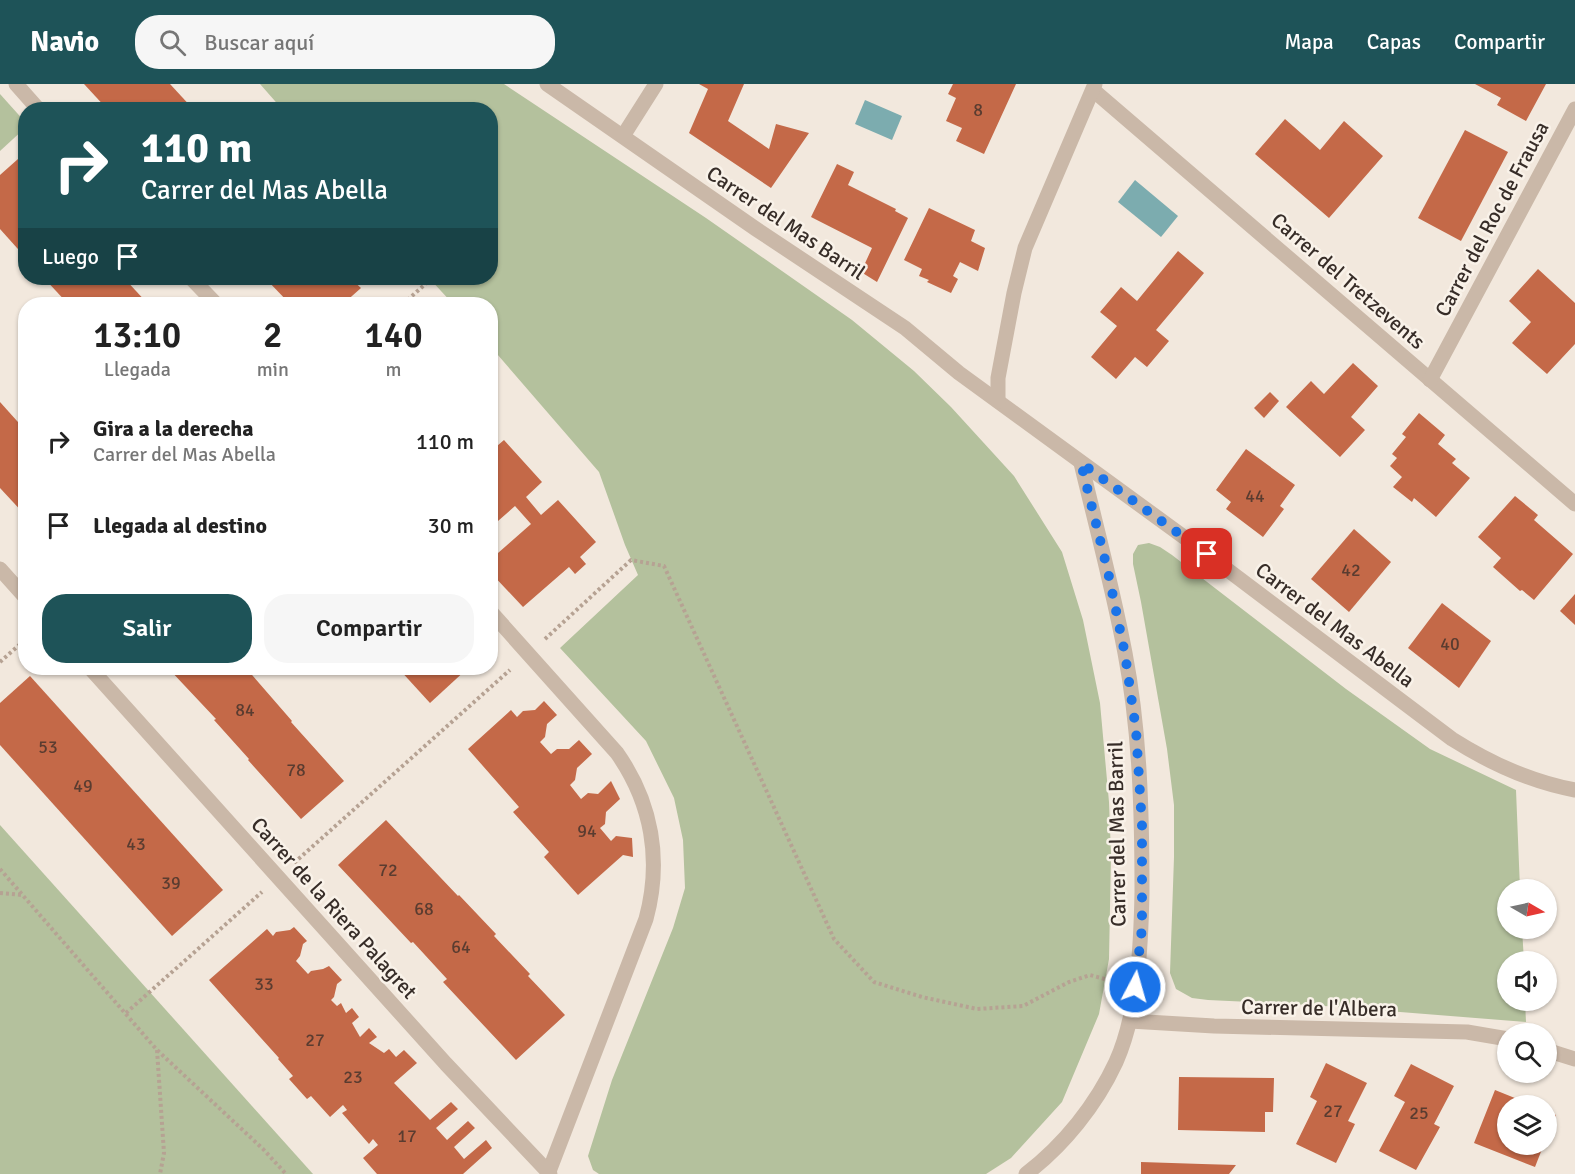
<!DOCTYPE html>
<html lang="es">
<meta charset="utf-8">
<style>
:root{--surface:#fff;--page:#f6f6f6;--text:#222;--muted:#767676;--accent:#1e5358}
body{margin:0;font-family:Signika,sans-serif;background:var(--page);color:var(--text);height:100vh;display:flex;flex-direction:column;font-size:22px;white-space:nowrap}
*{box-sizing:border-box;margin:0}
p{font-size:20px;color:var(--muted)}
.icon{flex:none;width:33px;height:33px;fill:none;stroke:currentColor;stroke-width:2;stroke-linecap:round;stroke-linejoin:round}
.map{position:relative;flex:1;overflow:hidden}
.drawer{position:absolute;left:18px;top:213px;width:480px;height:378px;display:flex;flex-direction:column;background:var(--surface);border-radius:24px;box-shadow:0 2px 4px #0004}
.drawer>*{flex:none}
.banner{position:absolute;left:18px;top:18px;width:480px;height:183px;border-radius:24px;box-shadow:0 2px 4px #0004;background:#1e5358;color:#fff;overflow:hidden}
.needle{width:39px;rotate:99deg}
.controls{position:absolute;left:1497px;top:795px;display:grid;gap:12px}
.controls a{display:grid;place-items:center;width:60px;height:60px;border-radius:50%;background:var(--surface);box-shadow:0 2px 4px #0004;font-size:30px}
.pin{position:absolute;display:grid;place-items:center;width:51px;height:51px;color:#fff;margin:-26px;border-radius:12px;box-shadow:0 3px 9px #0006}
.me{position:absolute;width:66px;margin:-33px;rotate:6deg;stroke-linejoin:round;filter:drop-shadow(0 0 4px #0008)}
.turn{display:flex;align-items:center;gap:21px;height:126px;padding:0 24px;font-size:27px}
.turn .icon{width:78px;height:78px;stroke-width:2.5}
.turn b{display:block;font-size:42px;line-height:51px}
.then{display:flex;align-items:center;height:57px;padding:0 24px;background:#0003;gap:12px;font-size:22px}
.eta{display:flex;justify-content:space-evenly;align-items:center;height:102px;text-align:center}
.eta b{font-size:36px;font-weight:600;line-height:42px}
.action{display:flex;gap:12px;margin-top:auto;padding:12px 24px}
.action a{flex:1;height:69px;border-radius:24px;background:var(--accent);color:#fff;font-size:24px;font-weight:600;line-height:69px;text-align:center}
.action a+a{background:var(--page);color:var(--text)}
ul{padding:0;list-style:none}
li{display:flex;align-items:center;gap:18px;height:84px;padding:0 24px}
li div{flex:1}
li b{display:block;font-size:22px}
li em{font-style:normal}
header{display:flex;align-items:center;gap:36px;box-sizing:border-box;height:84px;padding:0 30px;background:var(--accent);color:#fff}
header strong{font-size:28px}
nav{display:flex;gap:33px;margin-inline-start:auto;font-size:21px}
.search{width:420px;height:54px;background:var(--page);display:flex;align-items:center;gap:15px;box-sizing:border-box;padding:0 21px;border-radius:24px;color:var(--muted);font-size:22px}
.map>svg:first-child{display:block}
</style>
<header>
<strong>Navio</strong>
<div class="search"><svg class="icon" aria-label="search" viewBox="0 0 24 24"><circle cx="10" cy="10" r="6"/><path d="M15 15l6 6"/></svg>Buscar aquí</div>
<nav><a>Mapa</a><a>Capas</a><a>Compartir</a></nav>
</header>
<div class="map">
<svg width="1575" height="1090" viewBox="0 0 1575 1090">
<rect width="100%" height="100%" fill="#f2e8dd"/>
<!-- green -->
<g fill="#b4c19d">
<path d="M260,0h244l202,134 146,102 62,51 37,36 63,69 48,76 21,68 17,83 9,99 2,53 -2,104 -10,55 -37,88 -51,56 -25,16h-387l-6,-4 -5,-14 24,-76 61,-152 12,-40 -2,-48 -9,-42 -28,-57 -86,-93 78,-73 -13,-30 -26,-73 -108,-125 -1,-43h-37l-24,-26h61v-168l-208,-1z"/>
<path d="M0,10l26,29 -1,5 -25,23z"/>
<path d="M1149,459l11,4 12,8 174,134 84,60 86,41 4,99 -12,1v38l14,1 2,32 -16,1v38l17,1 1,21 -214,-17 -104,-5 -16,-2 -16,-9 -6,-16 4,-116v-52l-7,-56 -26,-147 -8,-38v-10l5,-9z"/>
<path d="M0,741l313,349h-313z"/>
</g>
<!-- water -->
<g fill="#7cacaf">
<path d="M865,16l37,16 -10,24 -37,-16z"/>
<path d="M1135,96l43,36 -17,21 -43,-35z"/>
</g>
<!-- building -->
<g fill="#c46948">
<path d="M84,0h86l24,26h-86z"/>
<path d="M699,0h45l-16,37 41,28 7,-25 33,9 -38,55 -82,-55 19,-44z"/>
<path d="M953,0h63l-32,70 -28,-13 6,-13 -16,-7 10,-23 -8,-4z"/>
<path d="M1475,0h71l-20,37 -29,-16 4,-7z"/>
<path d="M1285,35l35,31 24,-29 39,35 -54,62 -74,-64z"/>
<path d="M1465,46l43,22 -47,89 -43,-23z"/>
<path d="M18,75l8,9v90l-26,-29v-54z"/>
<path d="M837,80l17,8 -6,13 48,24 -1,2 13,7 -31,64 -16,-10 11,-24 -61,-31z"/>
<path d="M929,124l46,22 -4,11 14,7 -7,23 -18,-9 -7,14 5,3 -7,14 -24,-11 2,-2 -10,-4 3,-7 -18,-9z"/>
<path d="M1178,167l26,22 -48,57 13,11 -22,26 -12,-10 -19,22 -25,-22 26,-31 -17,-14 21,-25 16,14z"/>
<path d="M1538,185l37,34v41l-28,30 -35,-31 19,-21 -22,-21z"/>
<path d="M44,194h80l24,26h-80z"/>
<path d="M265,194h85l11,10 -18,16h-53z"/>
<path d="M1353,279l25,23 -27,31 14,13 -25,27 -54,-50 25,-26 13,13z"/>
<path d="M1270,308l9,9 -15,17 -10,-10z"/>
<path d="M0,318l26,29v85l-26,-28z"/>
<path d="M1419,329l26,22 -7,9 18,15 -4,4 18,15 -34,39 -22,-19 -2,4 -19,-15 9,-10 -12,-11 7,-8 -5,-4 14,-17 -4,-3z"/>
<path d="M504,356l38,42 -16,15 15,18 17,-15 38,42 -16,15 6,7 -11,10 -6,-7 -46,40 -33,-35v-12l41,-36 -16,-18 -25,22v-76z"/>
<path d="M1246,365l49,36 -15,21 4,3 -21,28 -37,-28 5,-7 -15,-12z"/>
<path d="M1515,412l23,19 -4,5 39,34 -39,46 -12,-10 -2,1 -27,-24 8,-9 -23,-21z"/>
<path d="M1354,445l37,33 -42,50 -38,-33z"/>
<path d="M1575,510v31l-15,-14z"/>
<path d="M1442,519l49,38 -32,47 -51,-40z"/>
<path d="M168,584h78l46,53 -1,1 53,59 -43,38 -53,-59 1,-1 -35,-39 2,-1z"/>
<path d="M398,584h70l-38,35z"/>
<path d="M30,592l193,214 -51,46 -172,-191v-42z"/>
<path d="M544,617l13,14 -10,9 -2,13 -5,5 11,12 6,-5h12l10,-9 13,14 -15,14 -2,12 -5,5 11,14 7,-6 10,1 13,-13 9,18 -14,13 -1,12 -5,4 11,13 5,-5 16,2 1,19 -10,-2 -45,40 -34,-38 5,-5 -36,-40 6,-5 -51,-58 43,-39 6,7 6,-6 12,-1z"/>
<path d="M386,736l72,76 1,-1 37,39 -2,2 36,38 -2,2 37,39 -49,45 -73,-78 4,-3 -34,-37 -2,1 -73,-78z"/>
<path d="M294,843l13,14 -4,3 -3,12 -4,5 12,13 3,-3 12,-2 6,-3 13,14 -5,4 -3,13 -3,3 6,6 4,-3 5,10 6,-5 7,9 -7,6 8,14 9,-9 8,9 -8,6 15,10 5,-4 7,8 8,-7 13,13 -23,20 36,37 21,-18 7,7 -22,19 11,12 21,-19 7,7 -21,19 10,12 22,-19 6,8 -29,26h-86l-14,-16 15,-13 -5,-6 -4,5 -27,-31 5,-3 -4,-5 -13,12 -19,-21 -4,3 -18,-20 4,-3 -15,-17 1,-1 -70,-78 58,-51 6,7 3,-4 14,-2z"/>
<path d="M1326,979l41,20 -19,38 7,3 -19,39 -40,-19 21,-43 -7,-4z"/>
<path d="M1411,980l43,22 -20,38 6,3 -24,43 -37,-19 26,-49 -11,-6z"/>
<path d="M1179,993l95,1 -1,34h-8v20l-87,-2z"/>
<path d="M1495,1006l37,15 -24,1v38h36l-9,23 -61,-24z"/>
<path d="M1546,1027l10,4 -9,23h-1z"/>
<path d="M1141,1078l61,2 34,1 -7,9h-88z"/>
</g>
<g fill="none" stroke-linecap="round" stroke-linejoin="round">
<!-- path -->
<g stroke="#b6a293" stroke-width="4" stroke-dasharray="3 3" stroke-linecap="butt">
<path d="M403,220l28,-25"/>
<path d="M545,555l86,-79 33,6 170,373 40,43 48,15 55,12 46,-3 46,-24 21,-7 22,6"/>
<path d="M0,578l26,-23"/>
<path d="M294,779l216,-193"/>
<path d="M0,785l157,181 106,99 23,25"/>
<path d="M0,809l22,2"/>
<path d="M126,929l136,-121"/>
<path d="M157,966l7,103 -4,21"/>
</g>
<!-- minor -->
<g stroke="#cab8a8" stroke-width="15">
<path d="M16,0l23,26"/>
<path d="M547,0l209,145 149,99 54,45 229,167 264,199c38,24 79,43 123,51"/>
<path d="M1093,6l482,414"/>
<path d="M623,52l33,-52"/>
<path d="M191,194l25,26"/>
<path d="M1430,296l145,-271"/>
<path d="M998,317v-23l16,-85 11,-45 70,-164"/>
<path d="M0,485l26,29"/>
<path d="M490,527l127,142c35,50 45,107 29,166l-98,255"/>
<path d="M90,584l356,396 104,110"/>
<path d="M1130,937l84,5 253,6 41,7"/>
<path d="M1546,966l29,9"/>
<path d="M1026,1090c38,-29 70,-69 90,-112 22,-49 25,-117 26,-170 0,-79 -2,-161 -17,-239 -12,-64 -29,-127 -44,-190"/>
</g>
</g>
<g fill="none" stroke-linecap="round" stroke-linejoin="round">
<!-- route -->
<path stroke="#1a73e8" stroke-width="10" stroke-dasharray="0 18" d="M1135,903l7,-59v-103l-6,-95 -11,-76 -17,-82 -27,-109 126,91"/>
</g>
<g text-anchor="middle" dominant-baseline="central" stroke-width="5" stroke-linejoin="round" paint-order="stroke">
<!-- number labels -->
<g font-size="18" fill="#5a3c30">
<text x="978" y="26">8</text>
<text x="1255" y="412">44</text>
<text x="1351" y="486">42</text>
<text x="1450" y="560">40</text>
<text x="245" y="626">84</text>
<text x="48" y="663">53</text>
<text x="296" y="686">78</text>
<text x="83" y="702">49</text>
<text x="587" y="747">94</text>
<text x="136" y="760">43</text>
<text x="388" y="786">72</text>
<text x="171" y="799">39</text>
<text x="424" y="825">68</text>
<text x="461" y="863">64</text>
<text x="264" y="900">33</text>
<text x="315" y="956">27</text>
<text x="353" y="993">23</text>
<text x="1333" y="1027">27</text>
<text x="1419" y="1029">25</text>
<text x="407" y="1052">17</text>
</g>
<!-- street labels -->
<g font-size="21" fill="#372d28" stroke="#f9f2e9">
<text transform="translate(1492 135) rotate(-62)">Carrer del Roc de Frausa</text>
<text transform="translate(786 139) rotate(34)">Carrer del Mas Barril</text>
<text transform="translate(1348 197) rotate(41)">Carrer del Tretzevents</text>
<text transform="translate(1335 541) rotate(37)">Carrer del Mas Abella</text>
<text transform="translate(1117 750) rotate(-91)">Carrer del Mas Barril</text>
<text transform="translate(334 824) rotate(48)">Carrer de la Riera Palagret</text>
<text transform="translate(1319 924) rotate(1)">Carrer de l'Albera</text>
</g>
</g>
</svg>
<div class="controls">
<a><svg class="needle" viewBox="-14 -14 28 28"><path d="M0-13l5 13h-10z" fill="#e53935"/><path d="M0 13l5-13h-10z" fill="#767676"/></svg></a>
<a><svg class="icon" aria-label="sound" viewBox="0 0 24 24"><path d="M4 9h4l5-4v14l-5-4H4zM17 9q2 3 0 6"/></svg></a>
<a><svg class="icon" aria-label="search" viewBox="0 0 24 24"><circle cx="10" cy="10" r="6"/><path d="M15 15l6 6"/></svg></a>
<a><svg class="icon" aria-label="layers" viewBox="0 0 24 24"><path d="M12 4l9 5-9 5-9-5zM3 14l9 5 9-5"/></svg></a>
</div>
<div class="pin" style="left:1207px;top:470px;background:#d93025"><svg class="icon" aria-label="arrive" viewBox="0 0 24 24"><path d="M6 21V4h12l-3 4 3 4H6"/></svg></div>
<svg class="me" style="left:1135px;top:903px" viewBox="-20 -20 40 40"><circle r="17" fill="#1a73e8" stroke="#fff" stroke-width="3"/><path d="M0-11L8 9 0 5-8 9z" fill="#fff"/></svg>
<div class="banner">
<div class="turn"><svg class="icon" aria-label="right" viewBox="0 0 24 24"><path d="M7 20v-9h11M14 6l5 5-5 5"/></svg><div><b>110 m</b>Carrer del Mas Abella</div></div>
<div class="then">Luego<svg class="icon" aria-label="arrive" viewBox="0 0 24 24"><path d="M6 21V4h12l-3 4 3 4H6"/></svg></div>
</div>
<section class="drawer">
<div class="eta">
<div><b>13:10</b><p>Llegada</p></div>
<div><b>2</b><p>min</p></div>
<div><b>140</b><p>m</p></div>
</div>
<ul>
<li><svg class="icon" aria-label="right" viewBox="0 0 24 24"><path d="M7 20v-9h11M14 6l5 5-5 5"/></svg><div><b>Gira a la derecha</b><p>Carrer del Mas Abella</p></div><em>110 m</em></li>
<li><svg class="icon" aria-label="arrive" viewBox="0 0 24 24"><path d="M6 21V4h12l-3 4 3 4H6"/></svg><div><b>Llegada al destino</b></div><em>30 m</em></li>
</ul>
<div class="action"><a>Salir</a><a>Compartir</a></div>
</section>
</div>
